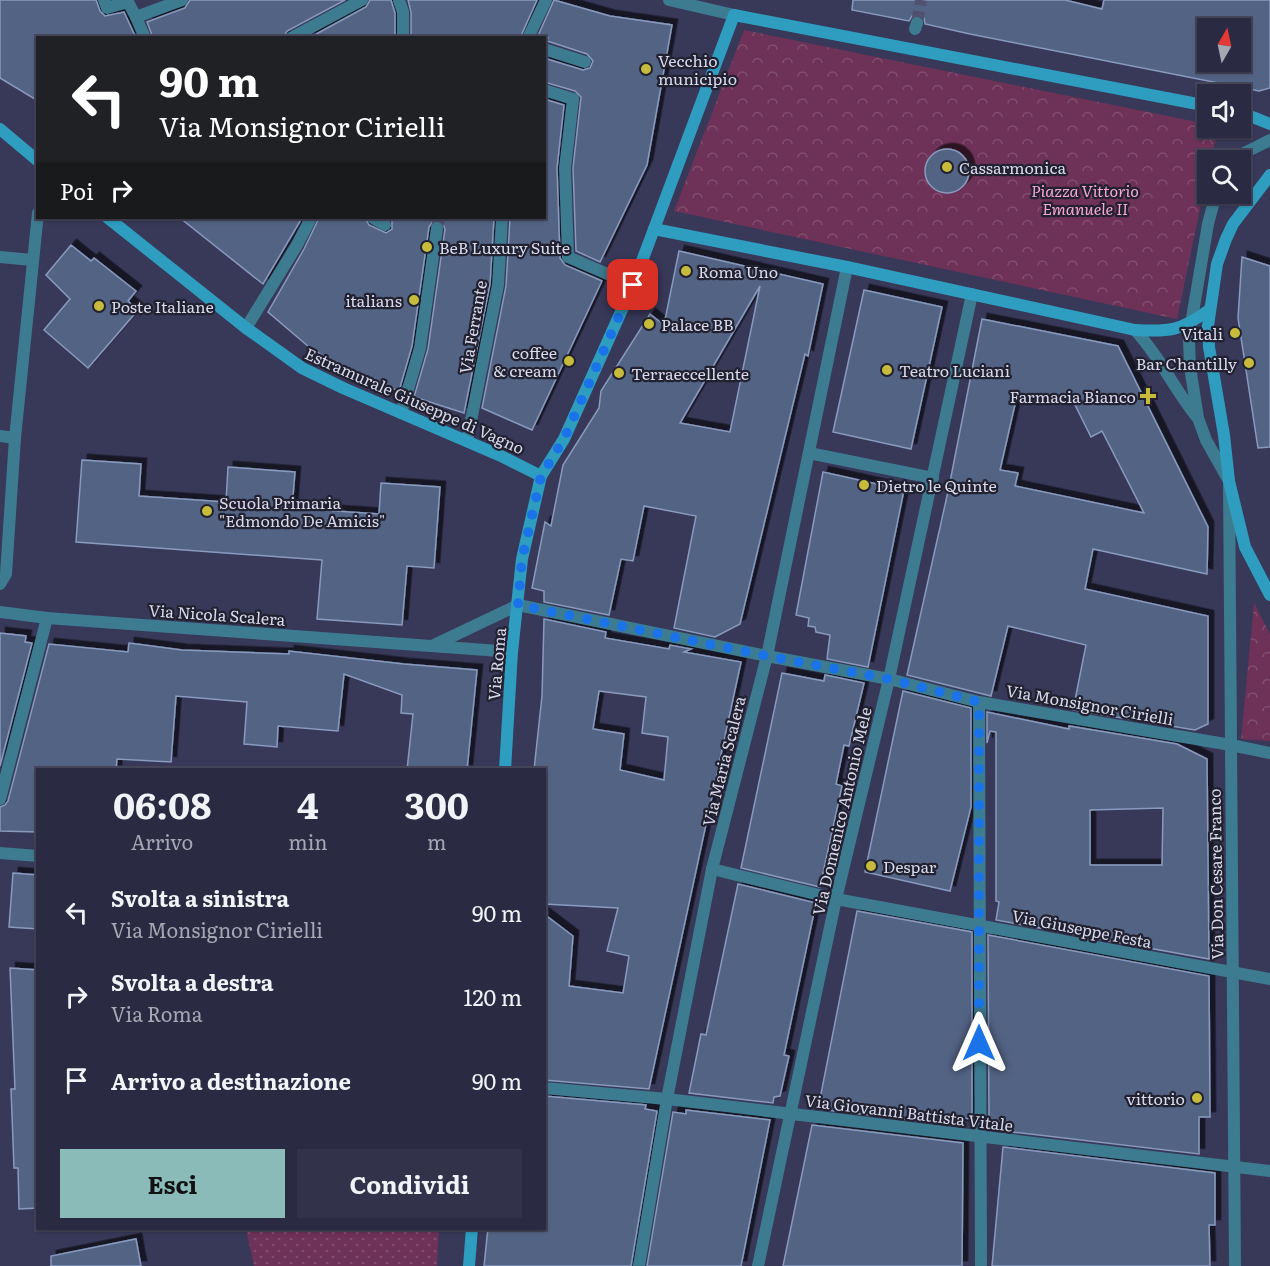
<!DOCTYPE html>
<html lang="it">
<style>
:root{--surface:#2a2a43;--page:#32324a;--text:#f1f3f6;--muted:#a5a7b2;--line:#46465c;--accent:#8bbbb9}
body{margin:0;font-family:Literata,serif;background:var(--page);color:var(--text);height:100vh;display:flex;flex-direction:column;font-size:22px;white-space:nowrap}
*{box-sizing:border-box;margin:0}
p{font-size:20px;color:var(--muted)}
.icon{flex:none;width:33px;height:33px;fill:none;stroke:currentColor;stroke-width:2;stroke-linecap:round;stroke-linejoin:round}
.map{position:relative;flex:1;overflow:hidden}
.details{position:absolute;left:36px;top:768px;width:510px;height:462px;display:flex;flex-direction:column;background:var(--surface);border-radius:0px;box-shadow:0 2px 4px #0004,0 0 0 2px var(--line)}
.details>*{flex:none}
.guide{position:absolute;left:36px;top:36px;width:510px;height:183px;border-radius:0px;box-shadow:0 2px 4px #0004,0 0 0 2px var(--line);background:#202124;color:#fff;overflow:hidden}
.needle{width:39px;rotate:9deg}
.controls{position:absolute;left:1197px;top:18px;display:grid;gap:12px}
.controls a{display:grid;place-items:center;width:54px;height:54px;border-radius:0px;background:var(--surface);box-shadow:0 2px 4px #0004,0 0 0 2px var(--line);font-size:30px}
.pin{position:absolute;display:grid;place-items:center;width:51px;height:51px;color:#fff;margin:-26px;border-radius:12px;box-shadow:0 3px 9px #0006}
.me{position:absolute;width:66px;margin:-33px;rotate:0deg;stroke-linejoin:round;filter:drop-shadow(0 0 4px #0008)}
.turn{display:flex;align-items:center;gap:21px;height:126px;padding:0 24px;font-size:27px}
.turn .icon{width:78px;height:78px;stroke-width:2.5}
.turn b{display:block;font-size:42px;line-height:51px}
.then{display:flex;align-items:center;height:57px;padding:0 24px;background:#0003;gap:12px;font-size:22px}
.eta{display:flex;justify-content:space-evenly;align-items:center;height:102px;text-align:center}
.eta b{font-size:36px;font-weight:700;line-height:42px}
.cta{display:flex;gap:12px;margin-top:auto;padding:12px 24px}
.cta a{flex:1;height:69px;border-radius:0px;background:var(--accent);color:#111;font-size:24px;font-weight:700;line-height:69px;text-align:center}
.cta a+a{background:var(--page);color:var(--text)}
ul{padding:0;list-style:none}
li{display:flex;align-items:center;gap:18px;height:84px;padding:0 24px}
li div{flex:1}
li b{display:block;font-size:22px}
li em{font-style:normal}
.map>svg:first-child{display:block}
</style>
<div class="map">
<svg width="1270" height="1266" viewBox="0 0 1270 1266">
<defs>
<pattern id="park-crowns" width="20" height="18" patternUnits="userSpaceOnUse" patternTransform="scale(1.5)"><rect width="20" height="18" fill="#6e3157"/><path d="M2 6a3 3 0 1 1 6 0M12 15a3 3 0 1 1 6 0" fill="none" stroke="#824e6f"/></pattern>
<pattern id="garden-dots" width="8" height="8" patternUnits="userSpaceOnUse" patternTransform="scale(1.5)"><rect width="8" height="8" fill="#6e3157"/><path d="M2 2h.1M6 6h.1" fill="none" stroke="#824e6f" stroke-width="1.8" stroke-linecap="round"/></pattern>
<filter id="shadow"><feDropShadow dx="5.5" dy="-5.5" stdDeviation="0" flood-color="#0009"/></filter>
</defs>
<rect width="100%" height="100%" fill="#383859"/>
<!-- park -->
<g fill="url(#park-crowns)">
<path d="M744,30l463,94 1,4h10l-7,32h-3l-1,15 -30,144 -503,-108z"/>
<path d="M1254,603l16,31v107l-29,-2z"/>
</g>
<!-- garden -->
<path fill="url(#garden-dots)" d="M246,1229h193l-2,37h-183z"/>
<!-- building -->
<g fill="#536384" stroke="#889abe" stroke-width="1.5" fill-rule="evenodd" filter="url(#shadow)">
<path d="M0,0h96l4,11 5,5 19,-4 12,26h-98v63l-38,-23z"/>
<path d="M190,0h155l-58,31 -4,7h-130l-6,-16 38,-14z"/>
<path d="M370,0h21l4,13v25h-86l57,-31z"/>
<path d="M408,0h129l-17,38h-109v-26z"/>
<path d="M554,0l56,16 62,9 -25,140 -47,97 -24,-11 -3,-83 8,-71 -6,-6 -31,-9v-24l39,12 7,-2 3,-7 -6,-7 -40,-13 1,-3h-11z"/>
<path d="M853,0h212l37,9 2,-9h166v88l-11,3 -289,-57 -45,-10 -1,-6 -5,-3 -7,1 -3,5 -57,-11zM1208,28h32v34h-32z"/>
<path d="M544,99l20,6 -7,63 3,90 5,7 37,16 -70,149 -50,-22 24,-122 4,-68h34z"/>
<circle cx="947" cy="171" r="22"/>
<path d="M180,218h122l-39,66z"/>
<path d="M319,218h46l4,7 17,8 6,-4v-11h102l-4,66 -26,129 -50,-16 14,-48 17,-120 -3,-8h-9l-4,6 -17,119 -13,45 -54,-21 -36,-23 -41,-35 36,-63z"/>
<path d="M71,245l20,16 3,-3 42,33 -8,10 10,9 -50,58 -44,-38 26,-31 -24,-24z"/>
<path d="M679,251l144,33 -15,72 -3,-2 -65,270 -25,13 -41,-9 22,-112 -52,-10 -11,55 -12,-2 -12,56 -65,-13v-11l-12,-3 13,-66 6,4 12,-61 36,-57 2,-17 49,-77 14,11zM760,286l-30,146 -50,-9z"/>
<path d="M1242,257l28,9v181l-12,1 -20,-130z"/>
<path d="M864,290l78,17 -31,142 -78,-17z"/>
<path d="M982,319l136,27 90,181 -1,47 -114,-25 -8,40 123,27v108l-13,6 -122,-20 13,-65 -78,-19 -17,70 -84,-21 42,-188zM1036,395l38,8 17,34 11,-6 42,82 -129,-27 3,-13 -18,-3 16,-70 19,4z"/>
<path d="M82,460l59,4 -2,32 87,6 2,-35 67,5 -3,36 87,6 2,-31 59,4 -6,81 -27,-2 -5,59 -85,-6 5,-59 -246,-18z"/>
<path d="M823,472l81,18 -36,177 -41,-8 3,-24 -14,-3 -1,-5 -7,-1 1,-8 -13,-3z"/>
<path d="M544,619l62,13 -1,6 64,11 1,-4 21,4 -7,3 57,10 -92,427 -105,-9v-166l29,22 -4,50 54,7 6,-37 -22,-5 11,-43 -74,-4v-134h-10l8,-74zM599,691l47,6 -4,36 26,4 -4,43 -44,-10 4,-36 -31,-5z"/>
<path d="M0,633l26,3 -1,6 7,1 -32,123z"/>
<path d="M129,643l53,7 107,4v-3l115,13 73,6 -10,100h-60l6,-56 -12,-1 1,-18 -58,-21 -6,57 -60,-5 -1,21 -33,-3 3,-42 -71,-6 -5,66 -54,-3 -1,11h-78v62l-38,-1v-24l5,-2 3,-4 41,-157 79,8z"/>
<path d="M782,673l42,8 1,-6 39,8 -15,63 -5,-1 -8,39 6,2 -22,101 -79,-19z"/>
<path d="M903,691l68,17v99l-21,84 -85,-19z"/>
<path d="M987,712l82,17v-3l108,18 30,15 2,200 -213,-39 3,-18 -3,-1v-169l-6,-1 -3,12zM1163,808l-1,57h-72v-55z"/>
<path d="M13,873l25,2v54l-29,-2z"/>
<path d="M738,884l78,19 -32,152 5,1 -9,40 -6,1 -1,6 -84,-10 12,-59 5,1z"/>
<path d="M857,911l115,21v187l-9,-1v8l-145,-17z"/>
<path d="M988,935l221,41 1,141h-11v37l-195,-23 1,-9 -16,-2z"/>
<path d="M10,968l28,2v238l-19,1 -1,-41h-4l-3,-79h4z"/>
<path d="M544,1096l102,9 -1,4 12,2 -26,155h-147l4,-38h56z"/>
<path d="M686,1110l84,10 -29,146h-94l26,-154 13,2z"/>
<path d="M812,1125l151,18 -1,123h-179z"/>
<path d="M1003,1147l212,26v52h-6l1,41h-218z"/>
<path d="M136,1239l5,27h-90v-10z"/>
</g>
<g fill="none" stroke-linecap="round" stroke-linejoin="round">
<!-- street-tunnel -->
<g stroke="#50506f" stroke-width="12" stroke-dasharray="12 6" stroke-linecap="butt">
<path d="M917,23l4,-23"/>
<path d="M437,228l2,-10"/>
</g>
<!-- street -->
<g stroke="#3d7b91" stroke-width="12">
<path d="M104,0l3,8 21,-6 8,15"/>
<path d="M399,0l4,12v26"/>
<path d="M669,0l65,15"/>
<path d="M915,29l2,-6"/>
<path d="M145,38l-9,-21 46,-17"/>
<path d="M291,38l71,-38"/>
<path d="M528,38l18,-38"/>
<path d="M544,49l41,13"/>
<path d="M544,90l29,9 -8,69 3,89 65,28"/>
<path d="M1237,160l7,-7 26,-13"/>
<path d="M1216,194l-8,30 -17,100 -2,16 1,27 8,51 8,22 23,41 6,785"/>
<path d="M373,218l12,7"/>
<path d="M0,257l32,3"/>
<path d="M246,328l51,-83 14,-27"/>
<path d="M1135,330c24,25 39,59 61,86"/>
<path d="M401,413l19,-65 17,-120"/>
<path d="M0,436l15,2"/>
<path d="M467,441l31,-156 4,-67"/>
<path d="M809,453l124,25"/>
<path d="M0,584l6,-10 9,-136 23,-225"/>
<path d="M0,612l47,6 465,34"/>
<path d="M432,646l86,-41 249,51 122,23 90,23 252,43 39,8"/>
<path d="M979,702l2,564"/>
<path d="M0,799l47,-181"/>
<path d="M0,853l38,3"/>
<path d="M712,869l124,30 434,80"/>
<path d="M544,1088l123,11 603,72"/>
<path d="M639,1266l28,-167 45,-230 55,-213 80,-389"/>
<path d="M758,1266l78,-367 53,-220 83,-385"/>
</g>
<!-- secondary -->
<g stroke="#2e9dc0" stroke-width="12">
<path d="M1208,106l-474,-91 -80,214 193,38 288,63c35,2 45,1 74,-20"/>
<path d="M1240,112l30,12"/>
<path d="M0,129l38,32"/>
<path d="M1270,175l-37,49 -7,15 -9,25 -9,62 1,21 15,88 5,46 16,66 25,48"/>
<path d="M108,218l138,110 56,40 41,20 158,68 40,20"/>
<path d="M505,770l7,-118 10,-93 19,-83 23,-37 69,-154 21,-56"/>
<path d="M469,1266l3,-38"/>
</g>
</g>
<g fill="none" stroke-linecap="round" stroke-linejoin="round">
<!-- route -->
<path stroke="#1a73e8" stroke-width="10" stroke-dasharray="0 18" d="M633,285l-69,154 -23,37 -19,83 -4,46 249,51 122,23 90,23v341"/>
</g>
<!-- markers -->
<g fill="#c7bb3c" stroke="#212130" stroke-width="2">
<circle cx="646" cy="69" r="6"/>
<circle cx="947" cy="167" r="6"/>
<circle cx="427" cy="247" r="6"/>
<circle cx="686" cy="271" r="6"/>
<circle cx="414" cy="300" r="6"/>
<circle cx="99" cy="306" r="6"/>
<circle cx="649" cy="324" r="6"/>
<circle cx="1235" cy="333" r="6"/>
<circle cx="569" cy="361" r="6"/>
<circle cx="1249" cy="363" r="6"/>
<circle cx="887" cy="370" r="6"/>
<circle cx="619" cy="373" r="6"/>
<path d="M1145 387h6v6h6v6h-6v6h-6v-6h-6v-6h6z"/>
<circle cx="864" cy="485" r="6"/>
<circle cx="207" cy="511" r="6"/>
<circle cx="871" cy="866" r="6"/>
<circle cx="1197" cy="1098" r="6"/>
</g>
<g text-anchor="middle" dominant-baseline="central" stroke-width="4.5" stroke-linejoin="round" paint-order="stroke">
<!-- poi labels -->
<g font-size="16" fill="#d9d9ee" stroke="#212130" text-anchor="start">
<text x="658" y="60">Vecchio<tspan x="658" dy="18">municipio</tspan></text>
<text x="959" y="167">Cassarmonica</text>
<text x="439" y="247">BeB Luxury Suite</text>
<text x="698" y="271">Roma Uno</text>
<text x="402" y="300" text-anchor="end">italians</text>
<text x="111" y="306">Poste Italiane</text>
<text x="661" y="324">Palace BB</text>
<text x="1223" y="333" text-anchor="end">Vitali</text>
<text x="557" y="352" text-anchor="end">coffee<tspan x="557" dy="18">&amp; cream</tspan></text>
<text x="1237" y="363" text-anchor="end">Bar Chantilly</text>
<text x="899" y="370">Teatro Luciani</text>
<text x="631" y="373">Terraeccellente</text>
<text x="1136" y="396" text-anchor="end">Farmacia Bianco</text>
<text x="876" y="485">Dietro le Quinte</text>
<text x="219" y="502">Scuola Primaria<tspan x="219" dy="18">"Edmondo De Amicis"</tspan></text>
<text x="883" y="866">Despar</text>
<text x="1185" y="1098" text-anchor="end">vittorio</text>
</g>
<!-- park labels -->
<g font-size="16" font-style="italic" fill="#f9a6d6" stroke="#212130">
<text x="1085" y="190">Piazza Vittorio<tspan x="1085" dy="18">Emanuele II</tspan></text>
</g>
<!-- street labels -->
<g font-size="16" fill="#d9d9ee" stroke="#212130">
<text transform="translate(472 327) rotate(-80)">Via Ferrante</text>
<text transform="translate(415 400) rotate(24)">Estramurale Giuseppe di Vagno</text>
<text transform="translate(217 614) rotate(4)">Via Nicola Scalera</text>
<text transform="translate(496 664) rotate(-85)">Via Roma</text>
<text transform="translate(1090 704) rotate(10)">Via Monsignor Cirielli</text>
<text transform="translate(723 761) rotate(-76)">Via Maria Scalera</text>
<text transform="translate(841 811) rotate(-77)">Via Domenico Antonio Mele</text>
<text transform="translate(1215 874) rotate(-91)">Via Don Cesare Franco</text>
<text transform="translate(1082 928) rotate(11)">Via Giuseppe Festa</text>
<text transform="translate(909 1112) rotate(7)">Via Giovanni Battista Vitale</text>
</g>
</g>
</svg>
<div class="controls">
<a><svg class="needle" viewBox="-14 -14 28 28"><path d="M0-13l5 13h-10z" fill="#e53935"/><path d="M0 13l5-13h-10z" fill="#a5a7b2"/></svg></a>
<a><svg class="icon" aria-label="sound" viewBox="0 0 24 24"><path d="M4 9h4l5-4v14l-5-4H4zM17 9q2 3 0 6"/></svg></a>
<a><svg class="icon" aria-label="search" viewBox="0 0 24 24"><circle cx="10" cy="10" r="6"/><path d="M15 15l6 6"/></svg></a>
</div>
<div class="pin" style="left:633px;top:285px;background:#d93025"><svg class="icon" aria-label="arrive" viewBox="0 0 24 24"><path d="M6 21V4h12l-3 4 3 4H6"/></svg></div>
<svg class="me" style="left:979px;top:1043px" viewBox="-20 -20 40 40"><path d="M0-17L14 15 0 8-14 15z" fill="#1a73e8" stroke="#fff" stroke-width="4"/></svg>
<div class="guide">
<div class="turn"><svg class="icon" aria-label="left" viewBox="0 0 24 24"><path d="M17 20v-9H6M10 6l-5 5 5 5"/></svg><div><b>90 m</b>Via Monsignor Cirielli</div></div>
<div class="then">Poi<svg class="icon" aria-label="right" viewBox="0 0 24 24"><path d="M7 20v-9h11M14 6l5 5-5 5"/></svg></div>
</div>
<section class="details">
<div class="eta">
<div><b>06:08</b><p>Arrivo</p></div>
<div><b>4</b><p>min</p></div>
<div><b>300</b><p>m</p></div>
</div>
<ul>
<li><svg class="icon" aria-label="left" viewBox="0 0 24 24"><path d="M17 20v-9H6M10 6l-5 5 5 5"/></svg><div><b>Svolta a sinistra</b><p>Via Monsignor Cirielli</p></div><em>90 m</em></li>
<li><svg class="icon" aria-label="right" viewBox="0 0 24 24"><path d="M7 20v-9h11M14 6l5 5-5 5"/></svg><div><b>Svolta a destra</b><p>Via Roma</p></div><em>120 m</em></li>
<li><svg class="icon" aria-label="arrive" viewBox="0 0 24 24"><path d="M6 21V4h12l-3 4 3 4H6"/></svg><div><b>Arrivo a destinazione</b></div><em>90 m</em></li>
</ul>
<div class="cta"><a>Esci</a><a>Condividi</a></div>
</section>
</div>
